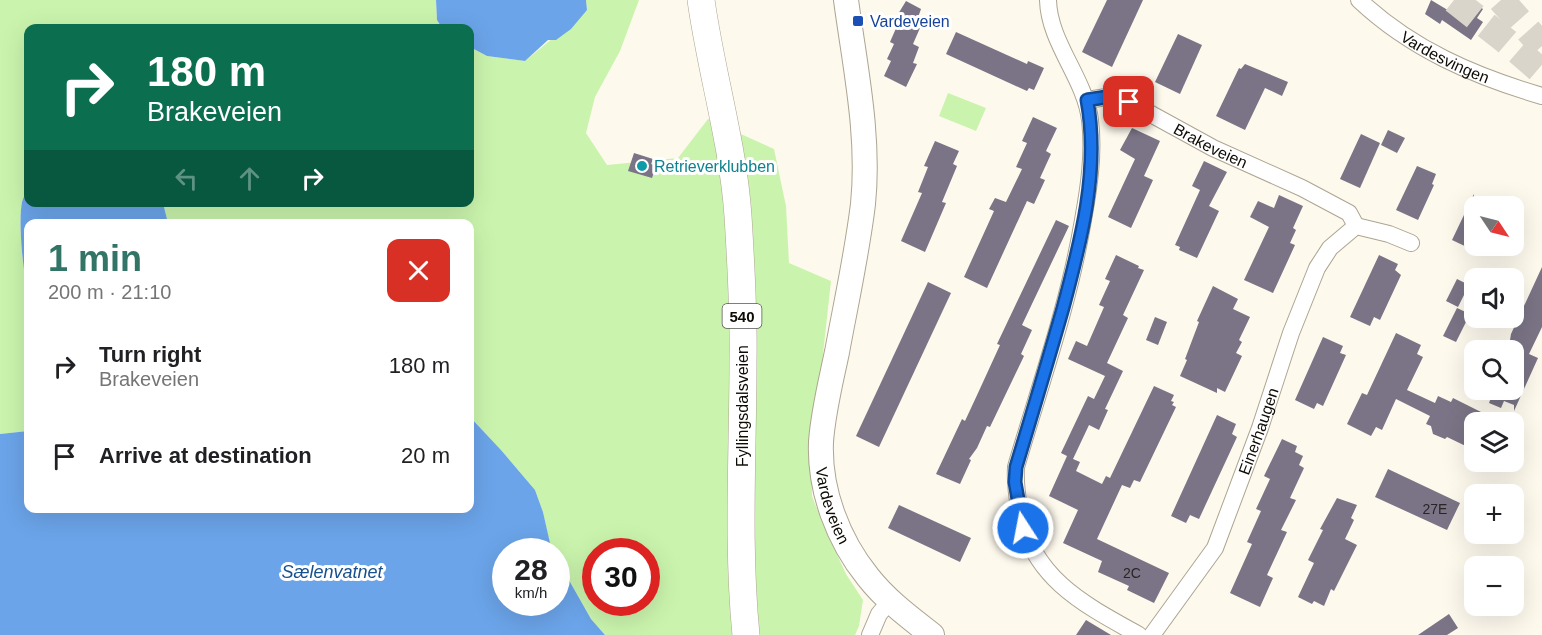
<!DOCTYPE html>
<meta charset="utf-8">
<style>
:root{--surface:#fff;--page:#f6f6f6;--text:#202124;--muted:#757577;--accent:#327566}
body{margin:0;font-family:Helvetica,sans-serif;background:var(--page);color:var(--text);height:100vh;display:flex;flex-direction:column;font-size:22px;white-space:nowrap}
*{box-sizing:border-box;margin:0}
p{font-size:20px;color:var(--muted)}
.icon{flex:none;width:33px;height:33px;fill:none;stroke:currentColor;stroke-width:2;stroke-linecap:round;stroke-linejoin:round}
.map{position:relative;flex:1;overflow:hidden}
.details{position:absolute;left:24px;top:219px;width:450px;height:294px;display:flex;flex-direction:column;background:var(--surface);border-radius:12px;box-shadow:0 6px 24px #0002}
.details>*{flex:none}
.guide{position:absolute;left:24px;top:24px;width:450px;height:183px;border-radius:12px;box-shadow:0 6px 24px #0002;background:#0b6e4f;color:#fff;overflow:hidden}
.needle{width:39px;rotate:125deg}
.buttons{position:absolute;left:1464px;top:196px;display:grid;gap:12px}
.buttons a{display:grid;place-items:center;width:60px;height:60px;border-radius:12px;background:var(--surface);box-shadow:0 6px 24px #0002;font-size:30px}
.speed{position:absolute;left:492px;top:538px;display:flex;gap:12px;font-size:30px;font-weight:700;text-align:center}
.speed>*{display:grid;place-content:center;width:78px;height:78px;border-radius:50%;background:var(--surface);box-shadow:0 6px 24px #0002;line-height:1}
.speed small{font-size:15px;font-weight:400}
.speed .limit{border:9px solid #d22;background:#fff;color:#111}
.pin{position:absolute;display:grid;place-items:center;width:51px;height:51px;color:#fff;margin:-26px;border-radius:12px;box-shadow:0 3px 9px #0006}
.me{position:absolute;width:66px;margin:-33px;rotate:349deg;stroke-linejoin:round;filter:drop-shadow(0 0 4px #0008)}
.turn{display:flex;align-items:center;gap:21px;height:126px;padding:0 24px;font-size:27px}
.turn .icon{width:78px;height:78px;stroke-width:2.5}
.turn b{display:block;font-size:42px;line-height:51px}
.lanes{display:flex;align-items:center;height:57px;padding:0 24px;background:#0003;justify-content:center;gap:30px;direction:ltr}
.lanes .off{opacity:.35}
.round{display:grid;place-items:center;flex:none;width:63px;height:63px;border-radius:12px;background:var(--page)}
.head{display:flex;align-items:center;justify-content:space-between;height:102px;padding:0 24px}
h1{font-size:36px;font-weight:700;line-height:45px;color:var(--accent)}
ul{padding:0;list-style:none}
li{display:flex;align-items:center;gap:18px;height:90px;padding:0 24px}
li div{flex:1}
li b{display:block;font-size:22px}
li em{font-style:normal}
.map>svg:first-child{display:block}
</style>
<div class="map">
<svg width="1542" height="635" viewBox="0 0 1542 635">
<rect width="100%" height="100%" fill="#fef9ed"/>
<!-- green -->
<g fill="#caf4ad" fill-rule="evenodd">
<path d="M0,0h436l1,20 5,8h-414v161c-2,4 -5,8 -6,13 -4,21 1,69 6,91v138l-28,3z"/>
<path d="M586,0h53l-19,51 -25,46 -9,36 21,32 71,-7 30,-39 66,30 12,57 3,57 42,18 -20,183 1,32 10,26 24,52 17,26 -4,26 -4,9h-250l-14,-16 -34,-60 -1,-7h-4l-1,-2 -8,-38 -8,-22 -34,-40 -31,-33v-193l-302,-1 -5,-20 307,-1v-155l17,9 38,5 62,-51zM596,552h50v51h-50z"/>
<path d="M948,93l38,15 -10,23 -37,-15z"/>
</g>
<!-- water -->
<g fill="#6ba4e9">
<path d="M436,0h150l1,10 -16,19 -15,11h-8l-23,21 -38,-5 -17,-9v-19h-28l-5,-8z"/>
<path d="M28,189v13l135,1 5,20 -140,1v69c-5,-22 -10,-70 -6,-91 1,-5 4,-9 6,-13z"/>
<path d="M470,417l31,33 34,40 8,22 9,40h-46v51h50l1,-44 34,60 14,16h-605v-201l28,-3v77h442z"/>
</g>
<!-- building -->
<g fill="#7a7486">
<path d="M1107,0h36l-31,67 -30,-15z"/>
<path d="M1431,0l25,15 11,-15h3l13,9 -6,9 6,4 -12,18 -29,-20 -2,4 -15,-10z"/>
<path d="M906,1l15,8 -6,17 5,2 -7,16 6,3 -6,16 4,1 -11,23 -22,-11 7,-15 -4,-2 7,-15 -4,-2 7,-16 -5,-2z"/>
<path d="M956,32l71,32 1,-3 16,7 -10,22 -5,-2 -2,3 -81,-37z"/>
<path d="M1178,34l24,11 -22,49 -25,-12z"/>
<path d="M1245,64l43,18 -6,14 -17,-8 -20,42 -29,-14 23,-48 2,1z"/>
<path d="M1033,117l24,11 -11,23 5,3 -11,24 5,2 -11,24 -7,-3 -40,87 -23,-11 30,-66 -5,-2 6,-11 11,4 16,-33 -6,-2 11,-24 -5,-2z"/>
<path d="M1132,128l28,13 -16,35 9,4 -22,48 -23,-11 27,-58 -15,-9z"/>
<path d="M1388,130l17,8 -8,15 -16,-8z"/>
<path d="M1361,134l19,9 -20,45 -20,-9z"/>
<path d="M935,141l24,10 -6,13 4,2 -15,36 4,1 -21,49 -24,-11 21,-48 -4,-1 10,-25 -4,-1z"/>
<path d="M634,153l19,6 -2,5 5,2 -4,12 -24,-7z"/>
<path d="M1204,161l23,11 -18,34 10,5 -22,47 -18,-8 1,-3 -5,-2 25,-55 -8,-4z"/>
<path d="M1417,166l19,8 -4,10 2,1 -16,35 -22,-10z"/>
<path d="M1474,194v48l-3,7 -19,-9z"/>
<path d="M1279,195l24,11 -10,22 3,2 -6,13 5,2 -22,48 -29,-13 25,-53 -19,-10 8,-16 16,7z"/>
<path d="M1056,220l13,6 -47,99 10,5 -11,24 3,2 -34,71 -3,-1 -10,22 -8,11 2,1 -11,24 -24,-10 26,-55 3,2 13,-28 22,-48 -3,-1z"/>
<path d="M1116,255l23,11 -1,2 6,2 -21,45 5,3 -21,45 16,8 -18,38 3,1 -9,20 -10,-5 -16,34 7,3 -4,9 26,13 4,-8 4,2 44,-92 20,9 -3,6 3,1 -2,3 4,2 -36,75 -6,-2 -4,8 -8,-3 -25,54 72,34 -15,30 -27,-13 2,-4 -31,-14 4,-11 -39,-18 15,-33 -29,-14 18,-40 -6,-3 27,-57 6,3 11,-23 -37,-17 8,-18 11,5 17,-39 -5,-2 11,-24 -5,-2z"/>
<path d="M1379,255l19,9 -3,6 6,5 -21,45 -6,-3 -4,9 -20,-9z"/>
<path d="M1542,267v60l-13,27 9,4 -24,53v-6l-10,-4 -3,7 -12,-5 3,-8 -11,-5h33v-40l3,-6 -7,-4 1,-6z"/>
<path d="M1457,279l12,6 -11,22 -12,-6z"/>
<path d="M928,282l23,11 -72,154 -23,-11z"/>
<path d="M1213,286l25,13 -5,10 17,8 -11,23 3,2 -6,11 6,3 -17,36 -8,-4v5l-37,-17 7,-16 -2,-1 14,-37 -2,-1z"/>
<path d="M1457,308l13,6 -14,28 -13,-6z"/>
<path d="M1155,317l12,5 -9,23 -12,-5z"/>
<path d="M1396,333l25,12 -4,9 6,3 -16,33 28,13 3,-7 13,6 2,-4 32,16 -4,9h-7v27l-27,-13 -2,2 -12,-5 -2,-8 -5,-2 4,-8 -34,-17 -14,31 -6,-3 -5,9 -24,-12 15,-31 5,2z"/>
<path d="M1323,337l20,9 -3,7 6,2 -23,51 -6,-3 -3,6 -19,-9z"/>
<path d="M1217,415l19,9 -4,10 5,3 -38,82 -9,-4 -4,8 -15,-7z"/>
<path d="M1282,439l15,7 -2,6 8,4 -4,9 5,3 -14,30 6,2 -15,30 6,2 -20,43 6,3 -13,29 -30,-14 22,-49 -5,-2 14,-31 -5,-2 14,-30 -6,-3z"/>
<path d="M1388,469l72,34 -13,27 -72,-33z"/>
<path d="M1337,498l20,7 -6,13 3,2 -9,19 12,6 -23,46 -3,-2 -7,17 -10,-5 -2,3 -14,-7 16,-34 -6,-3 15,-30 -3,-1z"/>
<path d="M899,505l72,33 -11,24 -72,-34z"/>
<path d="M1449,614l9,14 -11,7h-29z"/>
<path d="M1086,620l25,15h-35z"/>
</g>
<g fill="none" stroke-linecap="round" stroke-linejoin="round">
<!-- primary-tunnel -->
<g stroke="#dad5ca" stroke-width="27" stroke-dasharray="27 14" stroke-linecap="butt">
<path d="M1454,0l52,41 36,31"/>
<path d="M1501,0l41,46"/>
</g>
<!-- street casing -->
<g stroke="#ada592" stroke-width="18">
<g id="street">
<path d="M1048,0c1,43 37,78 42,120 4,33 -1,67 -7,100 -14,84 -43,165 -67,247 -1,16 1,30 4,46 13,66 65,92 119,122"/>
<path id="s1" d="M1359,0c52,49 115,76 183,96"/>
<path id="s2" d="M1087,100l26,-4 16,6 84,46 89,40 47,25 7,13"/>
<path d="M870,635l9,-21 11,-13"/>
<path id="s3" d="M1152,635l63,-87 45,-120 31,-95 26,-65 13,-20 26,-22 33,8 22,9"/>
</g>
</g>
<!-- secondary casing -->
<g stroke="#ada592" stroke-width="26">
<g id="secondary">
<path id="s4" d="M846,0c9,67 24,136 17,204 -6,50 -17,99 -26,148 -6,29 -14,60 -16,90 -2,48 17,98 47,135 18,23 41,40 64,58"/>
</g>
</g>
<!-- primary casing -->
<g stroke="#ada592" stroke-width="28">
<path id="primary" d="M701,0c10,72 32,143 37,216 3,48 6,97 5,146 0,90 -6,182 3,273"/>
</g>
<!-- street -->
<use href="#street" stroke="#fff" stroke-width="16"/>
<!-- secondary -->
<use href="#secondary" stroke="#fff" stroke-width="24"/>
<!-- primary -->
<use href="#primary" stroke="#fff" stroke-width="27"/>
</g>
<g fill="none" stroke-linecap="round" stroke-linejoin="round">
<!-- route casing -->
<g stroke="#114b97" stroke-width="15">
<path id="route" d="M1023,528l-8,-46 1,-15c16,-53 32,-106 47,-159 18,-67 37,-139 24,-208l26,-4 16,6"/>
</g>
<!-- route -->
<use href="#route" stroke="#1a73e8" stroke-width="10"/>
</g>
<!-- markers -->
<rect fill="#1a4fb4" stroke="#fff" stroke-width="2" x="852" y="15" width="12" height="12" rx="3"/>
<circle fill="#0f9aa8" stroke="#fff" stroke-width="2" cx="642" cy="166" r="6"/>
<g text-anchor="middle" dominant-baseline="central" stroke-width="6" stroke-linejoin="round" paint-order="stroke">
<!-- number labels -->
<g font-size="14" fill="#292525">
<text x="1435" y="509">27E</text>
<text x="1132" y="573">2C</text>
</g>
<!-- shield labels -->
<rect fill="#fff" stroke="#565450" stroke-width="1.5" x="722.5" y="304" width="39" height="24" rx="4.5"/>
<g font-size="15" font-weight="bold" fill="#0e0b05">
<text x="742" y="316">540</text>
</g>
<!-- transit labels -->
<g font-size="16" fill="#164399" stroke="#fff" text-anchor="start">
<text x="870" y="21">Vardeveien</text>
</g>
<!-- street labels -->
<g font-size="16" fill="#0e0b05" stroke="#fff">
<text stroke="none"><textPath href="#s1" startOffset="104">Vardesvingen</textPath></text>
<text stroke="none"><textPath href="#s2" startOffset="136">Brakeveien</textPath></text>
<text transform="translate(742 406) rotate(-90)">Fyllingsdalsveien</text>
<text stroke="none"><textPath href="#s3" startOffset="232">Einerhaugen</textPath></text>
<text stroke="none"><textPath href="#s4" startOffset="512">Vardeveien</textPath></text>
</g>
<!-- culture labels -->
<g font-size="16" fill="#0d838f" stroke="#fff" text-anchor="start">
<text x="654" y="166">Retrieverklubben</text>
</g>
<!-- water labels -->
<g font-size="18" font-style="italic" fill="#16508e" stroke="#fff">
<text x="332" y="572">Sælenvatnet</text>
</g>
</g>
</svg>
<div class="buttons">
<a><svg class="needle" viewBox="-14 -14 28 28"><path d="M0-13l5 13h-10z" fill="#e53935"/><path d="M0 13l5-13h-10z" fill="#757577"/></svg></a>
<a><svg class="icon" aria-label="sound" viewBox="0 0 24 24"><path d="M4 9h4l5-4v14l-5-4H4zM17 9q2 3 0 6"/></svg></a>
<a><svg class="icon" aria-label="search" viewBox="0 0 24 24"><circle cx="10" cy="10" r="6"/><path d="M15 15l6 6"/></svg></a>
<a><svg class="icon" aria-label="layers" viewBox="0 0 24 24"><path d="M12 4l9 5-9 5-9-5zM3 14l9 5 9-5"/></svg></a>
<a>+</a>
<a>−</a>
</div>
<div class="speed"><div>28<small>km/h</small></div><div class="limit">30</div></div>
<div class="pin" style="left:1129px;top:102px;background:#d93025"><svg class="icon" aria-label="arrive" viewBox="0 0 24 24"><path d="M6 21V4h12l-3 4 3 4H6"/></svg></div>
<svg class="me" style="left:1023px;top:528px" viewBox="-20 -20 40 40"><circle r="17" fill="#1a73e8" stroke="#fff" stroke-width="3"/><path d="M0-11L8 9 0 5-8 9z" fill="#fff"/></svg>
<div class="guide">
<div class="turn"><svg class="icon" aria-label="right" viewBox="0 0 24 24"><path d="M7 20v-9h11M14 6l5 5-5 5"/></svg><div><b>180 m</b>Brakeveien</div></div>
<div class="lanes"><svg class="icon off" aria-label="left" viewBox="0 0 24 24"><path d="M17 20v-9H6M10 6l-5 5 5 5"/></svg><svg class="icon off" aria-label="ahead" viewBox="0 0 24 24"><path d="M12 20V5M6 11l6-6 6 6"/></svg><svg class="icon" aria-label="right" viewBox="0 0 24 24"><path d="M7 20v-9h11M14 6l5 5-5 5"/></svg></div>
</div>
<section class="details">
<div class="head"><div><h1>1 min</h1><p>200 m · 21:10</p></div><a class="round" style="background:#d93025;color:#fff"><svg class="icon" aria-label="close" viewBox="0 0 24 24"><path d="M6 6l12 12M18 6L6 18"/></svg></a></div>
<ul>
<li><svg class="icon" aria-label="right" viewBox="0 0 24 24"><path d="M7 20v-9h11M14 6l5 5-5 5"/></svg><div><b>Turn right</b><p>Brakeveien</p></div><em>180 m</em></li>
<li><svg class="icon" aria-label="arrive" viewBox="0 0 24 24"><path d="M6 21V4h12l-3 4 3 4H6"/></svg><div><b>Arrive at destination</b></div><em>20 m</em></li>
</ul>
</section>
</div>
